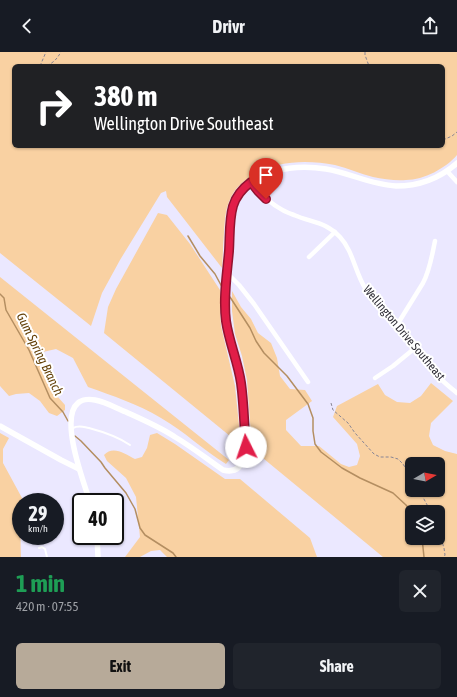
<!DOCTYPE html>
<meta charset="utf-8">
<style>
:root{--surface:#171b24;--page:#20242c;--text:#f1f3f6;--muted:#9ea1a6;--accent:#b7aa99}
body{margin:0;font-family:"Asap Condensed",sans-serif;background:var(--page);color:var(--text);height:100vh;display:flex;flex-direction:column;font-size:15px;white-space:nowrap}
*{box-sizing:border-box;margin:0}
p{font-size:13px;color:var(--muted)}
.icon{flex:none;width:22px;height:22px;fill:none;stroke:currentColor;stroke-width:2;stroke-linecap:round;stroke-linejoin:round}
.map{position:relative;height:505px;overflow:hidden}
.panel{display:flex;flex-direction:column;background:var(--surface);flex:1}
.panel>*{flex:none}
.guide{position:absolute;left:12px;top:12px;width:433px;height:84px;border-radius:6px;box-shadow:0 1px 3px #0004;background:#202124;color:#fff;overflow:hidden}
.needle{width:26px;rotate:80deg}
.buttons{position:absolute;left:405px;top:405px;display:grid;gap:8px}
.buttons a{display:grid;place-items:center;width:40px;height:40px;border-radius:6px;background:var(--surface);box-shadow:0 1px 3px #0004;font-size:20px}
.speed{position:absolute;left:12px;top:441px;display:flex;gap:8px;font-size:20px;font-weight:700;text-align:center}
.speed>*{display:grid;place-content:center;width:52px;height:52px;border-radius:50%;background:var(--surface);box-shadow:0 1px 3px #0004;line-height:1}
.speed small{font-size:10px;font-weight:400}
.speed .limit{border:2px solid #111;border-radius:6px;background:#fff;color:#111}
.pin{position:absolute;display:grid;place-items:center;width:34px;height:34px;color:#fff;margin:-41px -17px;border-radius:50% 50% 50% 0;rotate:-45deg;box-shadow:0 0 4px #0007}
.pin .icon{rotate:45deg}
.me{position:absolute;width:44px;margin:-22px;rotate:356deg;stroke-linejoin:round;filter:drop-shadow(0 0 3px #0008)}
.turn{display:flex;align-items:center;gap:14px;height:84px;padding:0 16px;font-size:18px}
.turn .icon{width:52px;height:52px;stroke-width:2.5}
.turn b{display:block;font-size:28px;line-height:34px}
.round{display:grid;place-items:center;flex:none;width:42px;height:42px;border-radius:6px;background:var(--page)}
.head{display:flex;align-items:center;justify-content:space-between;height:68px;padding:0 16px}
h1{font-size:24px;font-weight:700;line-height:30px;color:#1e9e55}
.primary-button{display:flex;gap:8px;margin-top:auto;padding:8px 16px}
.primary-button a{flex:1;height:46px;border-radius:6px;background:var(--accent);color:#111;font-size:16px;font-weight:700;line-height:46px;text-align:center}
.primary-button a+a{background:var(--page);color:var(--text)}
header{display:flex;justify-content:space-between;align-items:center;height:52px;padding:0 16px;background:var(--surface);font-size:18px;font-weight:700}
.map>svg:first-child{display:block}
</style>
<header><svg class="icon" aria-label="back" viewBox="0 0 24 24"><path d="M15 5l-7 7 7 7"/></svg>Drivr<svg class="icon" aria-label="share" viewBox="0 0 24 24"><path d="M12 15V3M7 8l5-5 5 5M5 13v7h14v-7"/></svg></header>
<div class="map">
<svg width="457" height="505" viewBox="0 0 457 505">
<rect width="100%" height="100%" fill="#ebe8ff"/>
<!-- green -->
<g fill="#f9d1a2" fill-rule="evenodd">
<path d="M0,0h457v103c-11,13 -33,25 -51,25 -10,1 -23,-1 -33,-3 -13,-3 -25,-9 -38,-12 -26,-5 -56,-5 -80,9 -12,7 -21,14 -26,28 -4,9 -4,20 -5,30 -1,12 -1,24 -2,36l-55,-71 -1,-6 -5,2 -41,67 -18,33 -11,33 -91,-73zM14,14h429v80h-429z"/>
<path d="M158,161l9,2 23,29 30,46v23l1,13 14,60 6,59 -137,-112 4,-26 8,-18z"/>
<path d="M0,225l229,183 -3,4c-23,-14 -42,-33 -65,-46 -23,-14 -48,-22 -73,-31l-15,-29 -17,-9 -13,3 -4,12 10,23 16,18v5l-8,6 -8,-3 -9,-12 -11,-8 -13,1 -7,2 -9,-10z"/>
<path d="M232,239l9,16 10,12 7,14 13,10 6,15 3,18 10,13 15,1 7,11 -26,19v10l15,16h18l22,18 8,3 8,-2 3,-9 -3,-12 -24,-27 4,-11 41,-22 7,11 12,7 13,1 11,-7 10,-13 22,18 -22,22 -2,13 4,9 12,6 12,3v103h-74l-131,-108 -5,-69 -5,-24 -7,-22 -3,-23zM412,412h26v26h-26zM412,460h26v26h-26z"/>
<path d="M0,381l9,5 -6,11v14l19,35 1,4h-2c0,19 -1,37 0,55h-21z"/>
<path d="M157,381l18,11 50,35h15l70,59 7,19h-150l-7,-7 -9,1 -11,6h-15l15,-20 -4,-40 -10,-19 -19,-17 -3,-6c9,-10 21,-1 31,4l7,-2 5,-9 3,-13z"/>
</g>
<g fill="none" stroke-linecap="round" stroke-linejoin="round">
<!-- stream -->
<g stroke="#b48e61" stroke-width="1.5">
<path d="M188,184l12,20 15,18 7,13"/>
<path d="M0,242l4,4 2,12 23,40 21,48 13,14 5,9"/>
<path d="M230,245l20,31 6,13 8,12 23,23 21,28 5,14v13l2,13 6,8 21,16 18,10 33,15 13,12 6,7"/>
<path d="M75,384l6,5 20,21 4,6 21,25 9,16 5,19 5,7 28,18 3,4"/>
<path d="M422,486l2,19"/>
</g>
<!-- path -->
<g stroke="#888595" stroke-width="1" stroke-dasharray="3 2" stroke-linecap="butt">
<path d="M365,0v3l4,11"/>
<path d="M40,14l6,-14"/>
<path d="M47,14c8,-5 9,-6 14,-14"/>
<path d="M443,88l9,-4 5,-4"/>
<path d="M331,351l2,7 15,13 7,10 19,21 6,3h11l7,2 5,5 9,14"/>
<path d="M419,438l12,22"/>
<path d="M438,477l6,19 1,7 -1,2"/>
</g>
<!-- service -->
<g stroke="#fff" stroke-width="2">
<path d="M73,376c6,-3 10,-1 16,0 15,4 28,8 41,17"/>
<path d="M39,496l3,-1 3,2 2,8"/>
</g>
<!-- minor -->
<g stroke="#fff" stroke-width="4.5">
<path d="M447,119l10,11"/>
<path d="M251,130c11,14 25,27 43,33 18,8 31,6 46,22 13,14 15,35 25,51 9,14 21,25 32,37 13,16 25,35 40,50 6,7 13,12 20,18"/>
<path d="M309,205l26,-25"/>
<path d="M227,221l12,12 15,19 54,78"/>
<path d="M397,273l26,-42c7,-13 9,-28 12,-42"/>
<path d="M375,326l18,-12 22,-18"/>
</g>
<!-- tertiary -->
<g stroke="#fff" stroke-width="5.5">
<path d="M0,374l61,34 18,9"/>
<path d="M90,450c-6,-19 -31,-84 -12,-99 4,-4 12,-4 17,-3 11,2 21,8 31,12 17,8 34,15 49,25 17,10 32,22 48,33 28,7 22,-32 21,-48 -2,-19 -3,-38 -7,-57 -3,-18 -10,-35 -11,-53 -2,-20 1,-40 3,-60 1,-17 0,-36 6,-51 14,-32 61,-37 91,-32 24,4 46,16 70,17 23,0 44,-8 61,-23"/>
<path d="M97,484l1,21"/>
</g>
</g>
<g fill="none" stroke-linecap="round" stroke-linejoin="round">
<!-- route casing -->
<g stroke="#92132f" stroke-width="10">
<path id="route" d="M246,395c-2,-21 -2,-43 -5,-64 -3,-21 -12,-41 -15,-62 -3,-23 1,-47 3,-70 1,-15 0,-31 4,-45 3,-10 10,-18 18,-24l7,9 8,8"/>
</g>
<!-- route -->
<use href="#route" stroke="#e11d48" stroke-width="7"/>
</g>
<g text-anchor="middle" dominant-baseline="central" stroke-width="4" stroke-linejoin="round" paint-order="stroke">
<!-- street labels -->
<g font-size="12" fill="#2f2d36" stroke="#fff">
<text transform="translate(404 281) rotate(50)">Wellington Drive Southeast</text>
</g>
<!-- water labels -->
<g font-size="13" font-style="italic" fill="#644109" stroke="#fff">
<text transform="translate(40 302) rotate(64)">Gum Spring Branch</text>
</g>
</g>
</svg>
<div class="buttons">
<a><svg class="needle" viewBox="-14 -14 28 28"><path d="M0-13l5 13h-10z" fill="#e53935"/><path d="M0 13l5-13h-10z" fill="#9ea1a6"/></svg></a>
<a><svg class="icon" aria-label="layers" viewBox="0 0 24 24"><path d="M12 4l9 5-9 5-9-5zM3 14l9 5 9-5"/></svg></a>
</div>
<div class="speed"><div>29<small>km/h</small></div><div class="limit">40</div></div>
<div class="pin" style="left:266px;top:147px;background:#d93025"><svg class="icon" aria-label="arrive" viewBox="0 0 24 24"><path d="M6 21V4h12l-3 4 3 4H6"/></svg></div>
<svg class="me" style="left:246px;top:395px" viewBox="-20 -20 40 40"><circle r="19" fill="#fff"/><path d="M0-13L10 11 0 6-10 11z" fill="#e11d48"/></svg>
<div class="guide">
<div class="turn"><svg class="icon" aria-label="right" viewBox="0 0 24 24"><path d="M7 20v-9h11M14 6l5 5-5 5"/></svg><div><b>380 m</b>Wellington Drive Southeast</div></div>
</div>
</div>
<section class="panel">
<div class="head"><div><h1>1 min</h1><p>420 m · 07:55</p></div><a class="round"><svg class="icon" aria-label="close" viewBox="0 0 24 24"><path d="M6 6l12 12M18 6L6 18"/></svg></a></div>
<div class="primary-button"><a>Exit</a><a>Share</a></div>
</section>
